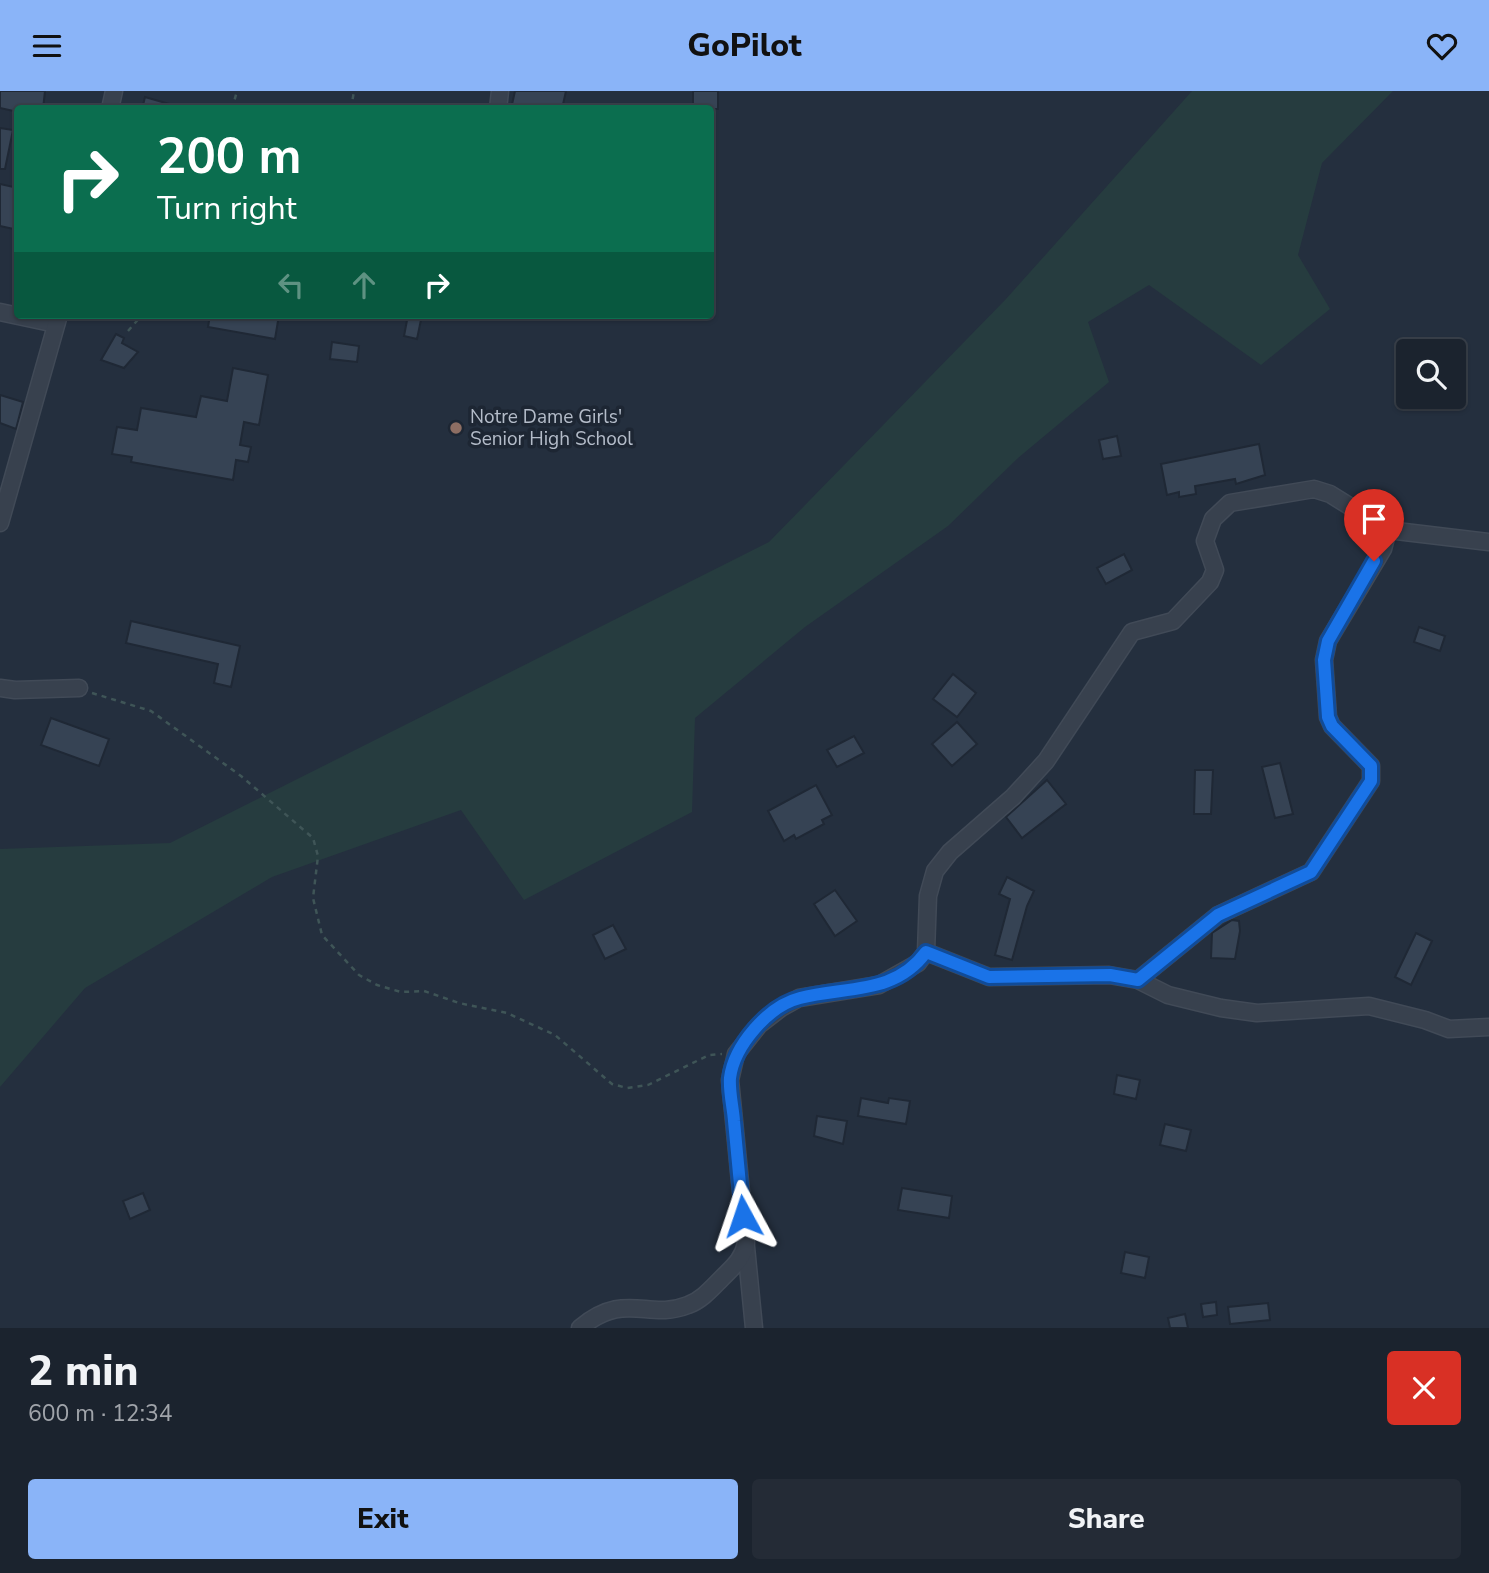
<!DOCTYPE html>
<meta charset="utf-8">
<style>
:root{--surface:#1b232e;--page:#242b36;--text:#f1f3f6;--muted:#a0a4aa;--line:#39404a;--accent:#8ab4f8}
body{margin:0;font-family:"Nunito Sans",sans-serif;background:var(--page);color:var(--text);height:100vh;display:flex;flex-direction:column;font-size:26px;white-space:nowrap}
*{box-sizing:border-box;margin:0}
p{font-size:23px;color:var(--muted)}
.icon{flex:none;width:38px;height:38px;fill:none;stroke:currentColor;stroke-width:2;stroke-linecap:round;stroke-linejoin:round}
.map{position:relative;height:1237px;overflow:hidden}
.sheet{display:flex;flex-direction:column;background:var(--surface);flex:1}
.sheet>*{flex:none}
.top-card{position:absolute;left:14px;top:14px;width:700px;height:214px;border-radius:7px;box-shadow:0 2px 5px #0004,0 0 0 2px var(--line);background:#0b6e4f;color:#fff;overflow:hidden}
.buttons{position:absolute;left:1396px;top:248px;display:grid;gap:14px}
.buttons a{display:grid;place-items:center;width:70px;height:70px;border-radius:7px;background:var(--surface);box-shadow:0 2px 5px #0004,0 0 0 2px var(--line);font-size:35px}
.pin{position:absolute;display:grid;place-items:center;width:60px;height:60px;color:#fff;margin:-72px -30px;border-radius:50% 50% 50% 0;rotate:-45deg;box-shadow:0 0 7px #0007}
.pin .icon{rotate:45deg}
.me{position:absolute;width:77px;margin:-38px;rotate:355deg;stroke-linejoin:round;filter:drop-shadow(0 0 5px #0008)}
.turn{display:flex;align-items:center;gap:24px;height:147px;padding:0 28px;font-size:32px}
.turn .icon{width:91px;height:91px;stroke-width:2.5}
.turn b{display:block;font-size:49px;line-height:60px}
.lanes{display:flex;align-items:center;height:66px;padding:0 28px;background:#0003;justify-content:center;gap:35px;direction:ltr}
.lanes .off{opacity:.35}
.round{display:grid;place-items:center;flex:none;width:74px;height:74px;border-radius:7px;background:var(--page)}
.head{display:flex;align-items:center;justify-content:space-between;height:119px;padding:0 28px}
h1{font-size:42px;font-weight:800;line-height:52px}
.button{display:flex;gap:14px;margin-top:auto;padding:14px 28px}
.button a{flex:1;height:80px;border-radius:7px;background:var(--accent);color:#111;font-size:28px;font-weight:800;line-height:80px;text-align:center}
.button a+a{background:var(--page);color:var(--text)}
header{display:flex;justify-content:space-between;align-items:center;height:91px;padding:0 28px;background:var(--accent);color:#111;font-size:32px;font-weight:800}
.map>svg:first-child{display:block}
</style>
<header><svg class="icon" aria-label="menu" viewBox="0 0 24 24"><path d="M4 6h16M4 12h16M4 18h16"/></svg>GoPilot<svg class="icon" aria-label="heart" viewBox="0 0 24 24"><path d="M12 20l-8-8c-3-5 5-10 8-4 3-6 11-1 8 4z"/></svg></header>
<div class="map">
<svg width="1489" height="1237" viewBox="0 0 1489 1237">
<rect width="100%" height="100%" fill="#242f3e"/>
<!-- green -->
<path fill="#263c3f" d="M1192,0h201l-71,72 -24,92 32,54 -69,56 -112,-80 -61,37 21,60 -91,76 -70,68 -143,101 -110,91 -3,94 -168,88 -63,-90 -189,67 -187,111 -85,99v-238l170,-6 599,-301 237,-243z"/>
<!-- building -->
<g fill="#364354" stroke="#1f2835" stroke-width="2">
<path d="M0,0h45l-2,18h-25v3l-18,-4z"/>
<path d="M515,0h51l-4,18h-51z"/>
<rect x="693" y="0" width="25" height="18"/>
<path d="M145,6l31,9 -1,3h-33z"/>
<path d="M0,37l13,2 -8,39h-5z"/>
<path d="M0,93l18,4v42l-18,-4z"/>
<path d="M210,224h69l-4,24 -67,-12z"/>
<path d="M408,224h14l-5,24 -13,-3z"/>
<path d="M116,243l8,4 -2,5 16,9 -14,16 -23,-8z"/>
<path d="M332,251l27,4 -2,16 -27,-3z"/>
<path d="M233,277l35,7 -9,50 -15,-3 -4,23 11,2 -3,15 -12,-2 -3,20 -102,-18 1,-5 -20,-3 5,-27 20,3 4,-22 55,9 5,-21 26,5z"/>
<path d="M0,304l23,7 -7,27 -16,-6z"/>
<path d="M1117,345l4,20 -18,3 -4,-19z"/>
<path d="M1259,353l6,31 -29,9 -1,-5 -40,7 1,8 -17,3v-5l-12,3 -6,-31z"/>
<path d="M1124,463l8,16 -26,14 -9,-16z"/>
<path d="M131,530l109,25 -9,41 -17,-4 4,-19 -92,-21z"/>
<path d="M1419,536l26,9 -5,15 -26,-9z"/>
<path d="M953,583l23,19 -19,24 -24,-18z"/>
<path d="M51,627l58,21 -10,27 -58,-21z"/>
<path d="M957,631l20,22 -25,22 -20,-22z"/>
<path d="M854,645l10,17 -27,14 -10,-17z"/>
<path d="M1280,672l13,51 -18,4 -13,-51z"/>
<path d="M1195,679h18l-2,44h-17z"/>
<path d="M1047,689l19,24 -44,34 -16,-21z"/>
<path d="M816,694l16,30 -10,5 2,4 -28,15 -2,-4 -10,6 -16,-30z"/>
<path d="M1007,786l27,14 -7,15 -15,54 -17,-5 15,-56 -11,-5z"/>
<path d="M835,799l22,31 -22,15 -21,-32z"/>
<path d="M1232,829l7,1 1,10 -5,28 -24,-1 1,-25z"/>
<path d="M613,834l13,24 -21,10 -12,-24z"/>
<path d="M1416,842l16,8 -21,44 -16,-8z"/>
<path d="M1117,984l23,5 -4,19 -22,-5z"/>
<path d="M861,1007l27,5 1,-5 21,3 -4,23 -48,-8z"/>
<path d="M817,1025l30,5 -4,23 -29,-8z"/>
<path d="M1165,1033l26,6 -5,21 -26,-6z"/>
<path d="M902,1097l50,8 -3,22 -51,-8z"/>
<path d="M143,1102l7,17 -20,9 -7,-18z"/>
<path d="M1125,1161l24,5 -4,21 -24,-5z"/>
<path d="M1216,1211l1,13 -14,2 -2,-13z"/>
<path d="M1268,1212l2,17 -40,4 -2,-17z"/>
<path d="M1185,1223l3,14h-18l-2,-10z"/>
</g>
<g fill="none" stroke-linecap="round" stroke-linejoin="round">
<!-- minor casing -->
<g stroke="#414a57" stroke-width="19">
<g id="minor">
<path d="M110,18l4,-18"/>
<path d="M498,18l2,-18"/>
<path d="M0,221l56,12"/>
<path d="M0,432l59,-208"/>
<path d="M0,597l15,2 64,-2"/>
<path d="M926,861l63,25 120,-2 29,5 30,15 53,13 36,5 112,-7 56,14 24,9 40,-2"/>
<path d="M1138,889l80,-65 93,-43 60,-91v-15l-39,-40 -4,-9 -4,-57 4,-19 55,-92 5,-19"/>
<path d="M746,1156l8,81"/>
<path d="M580,1237c45,-38 68,-7 108,-23 14,-5 24,-17 34,-27 11,-11 21,-19 24,-35l-16,-163 6,-26 23,-29 22,-17 18,-10 80,-13 39,-22 8,-11 2,-56 7,-25 15,-19 63,-55 33,-36 86,-129 41,-11 37,-39 5,-12 -10,-29 8,-22 17,-16 84,-14 16,5 58,36 101,12"/>
</g>
</g>
<!-- path -->
<g stroke="#3f5557" stroke-width="2.5" stroke-dasharray="5 5" stroke-linecap="butt">
<path d="M232,18l5,-18"/>
<path d="M351,18l3,-18"/>
<path d="M128,240l14,-16"/>
<path d="M92,602l59,18 90,65 72,62 5,18 -5,42 9,37 37,40 18,10 24,7 23,-1 35,12 48,10 48,22 57,49 15,4 21,-3 61,-30 13,-1"/>
</g>
<!-- minor -->
<use href="#minor" stroke="#38414e" stroke-width="16"/>
</g>
<g fill="none" stroke-linecap="round" stroke-linejoin="round">
<!-- route casing -->
<g stroke="#114b97" stroke-width="18">
<path id="route" d="M743,1125c-3,-32 -6,-64 -9,-95 -1,-14 -5,-29 -4,-43 4,-32 38,-72 70,-80 45,-12 95,-3 126,-46l63,25 121,-2 28,5 80,-65 93,-43 60,-91v-15l-39,-40 -4,-9 -4,-57 4,-19 46,-80"/>
</g>
<!-- route -->
<use href="#route" stroke="#1a73e8" stroke-width="12"/>
</g>
<!-- markers -->
<circle fill="#8d6e63" stroke="#1d2633" stroke-width="2.5" cx="456" cy="337" r="7"/>
<g text-anchor="middle" dominant-baseline="central" stroke-width="7" stroke-linejoin="round" paint-order="stroke">
<!-- poi labels -->
<g font-size="19" fill="#b4bcc9" stroke="#1d2633" text-anchor="start">
<text x="470" y="326">Notre Dame Girls'<tspan x="470" dy="22">Senior High School</tspan></text>
</g>
</g>
</svg>
<div class="buttons">
<a><svg class="icon" aria-label="search" viewBox="0 0 24 24"><circle cx="10" cy="10" r="6"/><path d="M15 15l6 6"/></svg></a>
</div>
<div class="pin" style="left:1374px;top:470px;background:#d93025"><svg class="icon" aria-label="arrive" viewBox="0 0 24 24"><path d="M6 21V4h12l-3 4 3 4H6"/></svg></div>
<svg class="me" style="left:743px;top:1125px" viewBox="-20 -20 40 40"><path d="M0-17L14 15 0 8-14 15z" fill="#1a73e8" stroke="#fff" stroke-width="4"/></svg>
<div class="top-card">
<div class="turn"><svg class="icon" aria-label="right" viewBox="0 0 24 24"><path d="M7 20v-9h11M14 6l5 5-5 5"/></svg><div><b>200 m</b>Turn right</div></div>
<div class="lanes"><svg class="icon off" aria-label="left" viewBox="0 0 24 24"><path d="M17 20v-9H6M10 6l-5 5 5 5"/></svg><svg class="icon off" aria-label="ahead" viewBox="0 0 24 24"><path d="M12 20V5M6 11l6-6 6 6"/></svg><svg class="icon" aria-label="right" viewBox="0 0 24 24"><path d="M7 20v-9h11M14 6l5 5-5 5"/></svg></div>
</div>
</div>
<section class="sheet">
<div class="head"><div><h1>2 min</h1><p>600 m · 12:34</p></div><a class="round" style="background:#d93025;color:#fff"><svg class="icon" aria-label="close" viewBox="0 0 24 24"><path d="M6 6l12 12M18 6L6 18"/></svg></a></div>
<div class="button"><a>Exit</a><a>Share</a></div>
</section>
